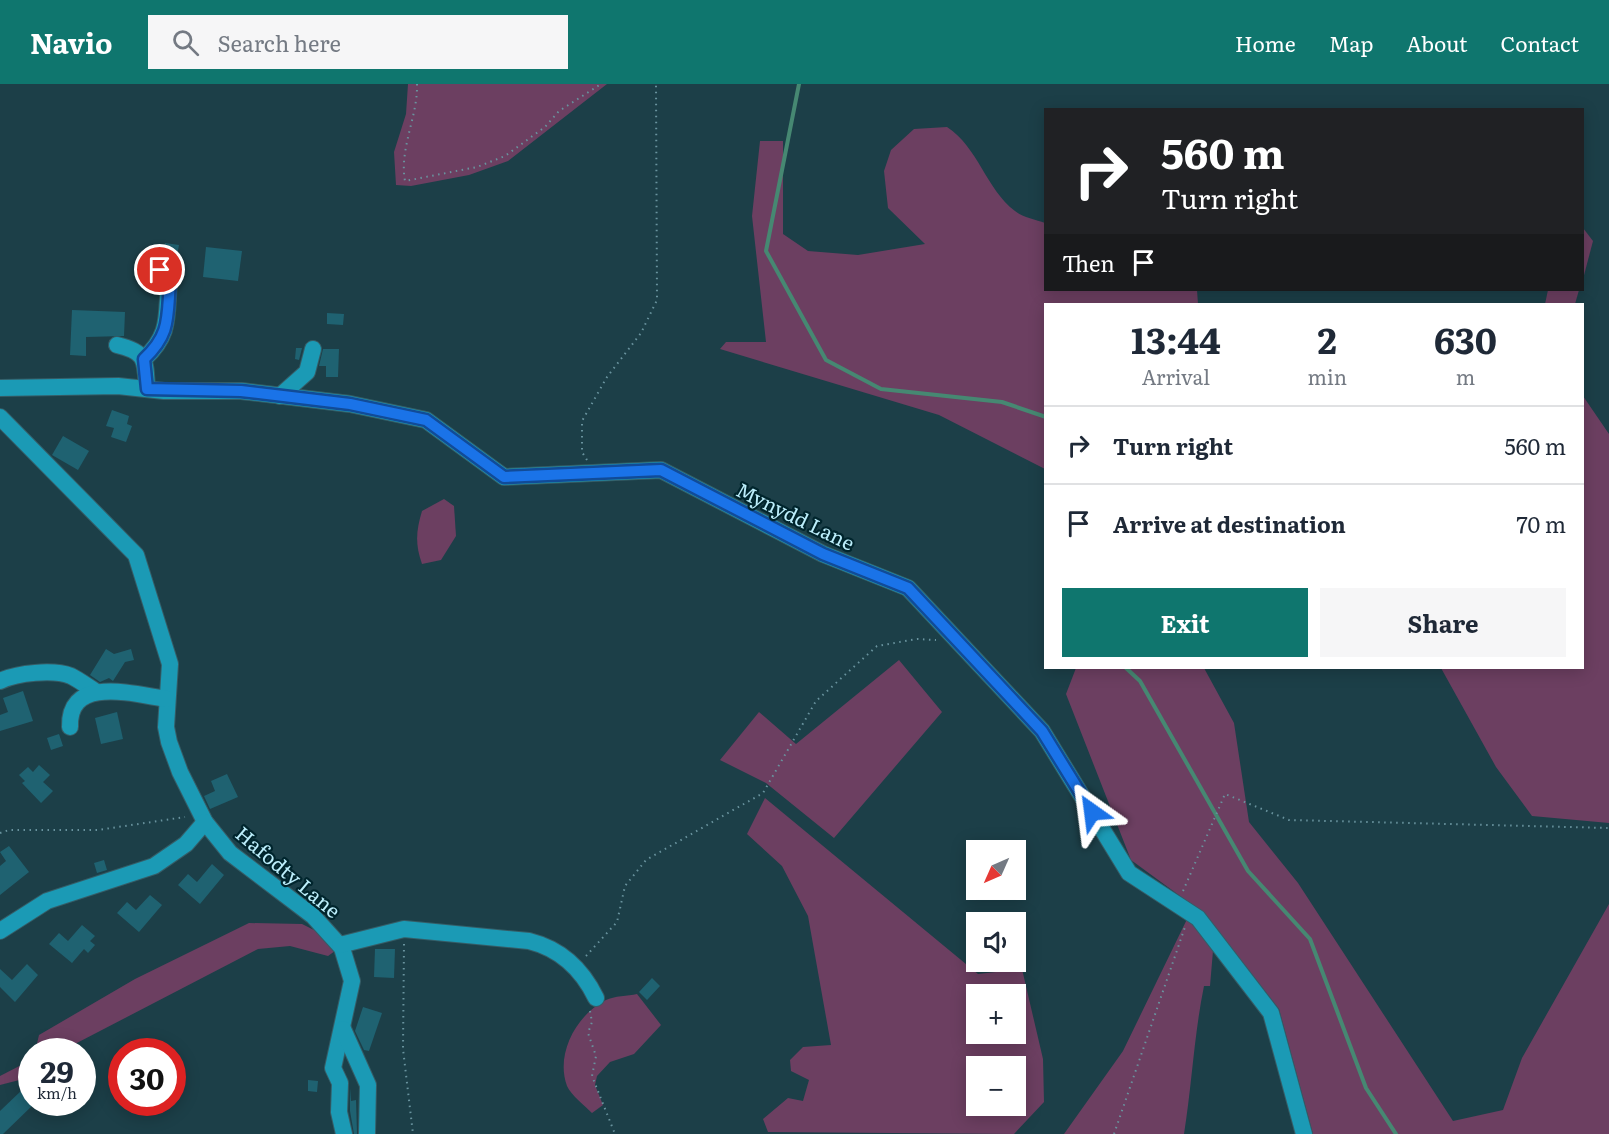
<!DOCTYPE html>
<meta charset="utf-8">
<style>
:root{--surface:#fff;--page:#f6f6f7;--text:#1f2937;--muted:#747a83;--line:#e0e1e3;--accent:#0f766e}
body{margin:0;font-family:Literata,serif;background:var(--page);color:var(--text);height:100vh;display:flex;flex-direction:column;font-size:22px;white-space:nowrap}
*{box-sizing:border-box;margin:0}
p{font-size:20px;color:var(--muted)}
.icon{flex:none;width:33px;height:33px;fill:none;stroke:currentColor;stroke-width:2;stroke-linecap:round;stroke-linejoin:round}
.map{position:relative;flex:1;overflow:hidden}
.sheet{position:absolute;left:1044px;top:219px;width:540px;height:366px;display:flex;flex-direction:column;background:var(--surface);border-radius:0px;box-shadow:0 3px 15px #0003}
.sheet>*{flex:none}
.banner{position:absolute;left:1044px;top:24px;width:540px;height:183px;border-radius:0px;box-shadow:0 3px 15px #0003;background:#202124;color:#fff;overflow:hidden}
.needle{width:39px;rotate:225deg}
.controls{position:absolute;left:966px;top:756px;display:grid;gap:12px}
.controls a{display:grid;place-items:center;width:60px;height:60px;border-radius:0px;background:var(--surface);box-shadow:0 3px 15px #0003;font-size:30px}
.speed{position:absolute;left:18px;top:954px;display:flex;gap:12px;font-size:30px;font-weight:700;text-align:center}
.speed>*{display:grid;place-content:center;width:78px;height:78px;border-radius:50%;background:var(--surface);box-shadow:0 3px 15px #0003;line-height:1}
.speed small{font-size:15px;font-weight:400}
.speed .limit{border:9px solid #d22;background:#fff;color:#111}
.pin{position:absolute;display:grid;place-items:center;width:51px;height:51px;color:#fff;margin:-26px;border:3px solid #fff;border-radius:50%;box-shadow:0 2px 6px #0007}
.me{position:absolute;width:66px;margin:-33px;rotate:329deg;stroke-linejoin:round;filter:drop-shadow(0 0 4px #0008)}
.turn{display:flex;align-items:center;gap:21px;height:126px;padding:0 18px;font-size:27px}
.turn .icon{width:78px;height:78px;stroke-width:2.5}
.turn b{display:block;font-size:42px;line-height:51px}
.then{display:flex;align-items:center;height:57px;padding:0 18px;background:#0003;gap:12px;font-size:22px}
.eta{display:flex;justify-content:space-evenly;align-items:center;height:102px;text-align:center}
.eta b{font-size:36px;font-weight:700;line-height:42px}
.action{display:flex;gap:12px;margin-top:auto;padding:12px 18px}
.action a{flex:1;height:69px;border-radius:0px;background:var(--accent);color:#fff;font-size:24px;font-weight:700;line-height:69px;text-align:center}
.action a+a{background:var(--page);color:var(--text)}
ul{padding:0;list-style:none}
li{display:flex;align-items:center;gap:18px;height:78px;padding:0 18px;border-top:2px solid var(--line)}
li div{flex:1}
li b{display:block;font-size:22px}
li em{font-style:normal}
header{display:flex;align-items:center;gap:36px;box-sizing:border-box;height:84px;padding:0 30px;background:var(--accent);color:#fff}
header strong{font-size:28px}
nav{display:flex;gap:33px;margin-inline-start:auto;font-size:21px}
.search{width:420px;height:54px;background:var(--page);display:flex;align-items:center;gap:15px;box-sizing:border-box;padding:0 21px;border-radius:0px;color:var(--muted);font-size:22px}
.map>svg:first-child{display:block}
</style>
<header>
<strong>Navio</strong>
<div class="search"><svg class="icon" aria-label="search" viewBox="0 0 24 24"><circle cx="10" cy="10" r="6"/><path d="M15 15l6 6"/></svg>Search here</div>
<nav><a>Home</a><a>Map</a><a>About</a><a>Contact</a></nav>
</header>
<div class="map">
<svg width="1609" height="1050" viewBox="0 0 1609 1050">
<rect width="100%" height="100%" fill="#1c3f48"/>
<!-- green -->
<g fill="#6c3f61" fill-rule="evenodd">
<path d="M408,0h199l-99,77 -39,14 -58,11 -15,-1 -2,-33 12,-38z"/>
<path d="M947,43c31,20 39,62 68,84 7,6 21,9 30,12l1,67h151l1,14h-152l-1,165 -106,-54 -219,-66 6,-7h40l-14,-126 8,-75h23v93l25,17 50,4 67,-11 -37,-36 -4,-37 7,-21 23,-21z"/>
<path d="M1583,144l10,13 -10,38z"/>
<path d="M1548,206h31l-4,14h-30z"/>
<path d="M1583,312l26,38v389l-77,-7 -36,-49 -55,-99h141z"/>
<path d="M444,415l10,7 2,30 -15,24 -19,4c-7,-20 -6,-33 0,-53z"/>
<path d="M899,576l43,52 -108,126 -68,-55 -46,-23 39,-48 37,32z"/>
<path d="M1076,584h128l30,55 15,99 49,61 155,238 50,-11 19,-52 87,-154v230h-296l-34,-125 -73,-94 -75,-55 -65,-166z"/>
<path d="M765,714l213,176 44,-5 21,90 1,43 -30,32 -246,-2 -5,-13 25,-21 15,3 6,-21 -18,-9 -1,-11 13,-13 28,-2 -23,-129 -26,-50 -35,-32zM976,910h40v40h-40zM1016,982v40h-40v-40z"/>
<path d="M1190,829l24,26 -4,47h-6c-10,49 -12,98 -20,148h-120l59,-83z"/>
<path d="M249,839l53,1 28,14 5,13 -7,5 -38,-10 -32,3 -185,96 1,6 -39,1 4,-17 96,-56z"/>
<path d="M637,910l24,31 -27,29 -24,8 -13,14 -2,9 8,20 -11,8c-7,-7 -21,-18 -25,-27 -12,-32 10,-72 39,-86 8,-4 22,-4 31,-6z"/>
<path d="M31,976v17l-31,8v-9z"/>
</g>
<g fill="none" stroke-linecap="round" stroke-linejoin="round">
<!-- stream -->
<g stroke="#468872" stroke-width="4">
<path d="M799,0l-33,167 60,109 55,29 121,13 44,15"/>
<path d="M1126,584l14,13 108,190 62,68 56,149 30,46"/>
</g>
</g>
<!-- building -->
<g fill="#1f6271">
<path d="M165,159l14,2 -4,21 -16,-6 1,-10h4z"/>
<path d="M206,163l36,4 -4,30 -35,-4z"/>
<path d="M72,226l53,2 -1,24 -38,1v19l-16,-1z"/>
<path d="M327,229l17,1 -1,11 -16,-1z"/>
<path d="M296,264h6l-3,12 -4,-1z"/>
<path d="M323,265h16l-1,28h-12v-11h-7z"/>
<path d="M112,326l17,6 -2,8 5,2 -6,16 -15,-5 3,-9 -8,-2z"/>
<path d="M63,352l26,15 -11,19 -26,-15z"/>
<path d="M106,565l8,5 17,-5 3,11 -9,2 -12,19 -4,-3 -9,4 -10,-7z"/>
<path d="M23,607l10,30 -33,10v-16l8,-3 -5,-14z"/>
<path d="M117,628l6,27 -22,5 -6,-26z"/>
<path d="M59,650l4,12 -12,4 -4,-12z"/>
<path d="M39,681l11,10 -7,7 10,9 -12,12 -19,-20 3,-2 -6,-6 9,-8 5,5z"/>
<path d="M227,690l11,23 -28,12 -6,-13 11,-5 -4,-10z"/>
<path d="M9,762l20,26 -29,23v-29l6,-5 -6,-9z"/>
<path d="M104,776l3,10 -10,3 -3,-10z"/>
<path d="M212,780l12,11 -24,29 -22,-19 10,-11 9,8z"/>
<path d="M150,811l12,10 -23,27 -22,-19 10,-11 9,8z"/>
<path d="M82,841l13,11 -5,5 5,4 -7,8 -4,-4 -12,14 -23,-19 10,-11 9,8z"/>
<path d="M375,865h20l-1,29 -20,-1z"/>
<path d="M27,880l11,11 -23,27 -15,-15v-18l12,11z"/>
<path d="M652,894l8,8 -13,14 -8,-8z"/>
<path d="M363,923l19,6 -13,38 -5,-1 -9,-19z"/>
<path d="M308,996l10,1 -1,11 -9,-1z"/>
<path d="M350,1004l1,13 5,-1 1,34h-3l-4,-23z"/>
<path d="M22,1006l13,13 -32,31h-3v-23z"/>
</g>
<g fill="none" stroke-linecap="round" stroke-linejoin="round">
<!-- minor casing -->
<g stroke="#355d67" stroke-width="18">
<g id="minor">
<path d="M117,261c30,7 28,15 30,44"/>
<path d="M144,275c27,-25 22,-42 25,-77l-9,-12"/>
<path d="M0,304l118,-2 46,5h77l109,13 76,16 78,57 157,-7 162,84 85,34 134,143 87,142 69,45 73,95 33,121"/>
<path d="M280,312l27,-24 6,-23"/>
<path d="M0,333l136,138 34,109 -4,63 3,15 11,30 25,50 25,31 83,63 29,32 10,33 -19,87 7,15 -1,29 5,22"/>
<path d="M0,597c17,-8 53,-12 71,-5 8,4 16,10 24,15"/>
<path d="M70,643c-2,-53 67,-32 97,-28"/>
<path d="M0,847l47,-30 107,-35 32,-22 19,-22"/>
<path d="M340,861l64,-16 125,12c32,8 53,28 67,57"/>
<path d="M343,945l25,56 -1,49"/>
</g>
</g>
<!-- path -->
<g stroke="#69939e" stroke-width="2" stroke-dasharray="1.5 4.5" stroke-linecap="butt">
<path d="M417,0c1,32 -18,65 -12,97l72,-14 28,-11 40,-29 14,-16 42,-27"/>
<path d="M587,376l-5,-8v-31l25,-44 34,-44 16,-33 -1,-216"/>
<path d="M0,749l9,-3h89l87,-13"/>
<path d="M1183,807l42,-97 64,26 320,8"/>
<path d="M404,860l-1,105 10,85"/>
<path d="M586,872l31,-34 8,-36 21,-26 117,-67 53,-92 61,-55 40,-7 19,1"/>
<path d="M590,927l2,11 -4,11 8,23 -4,20 23,58"/>
<path d="M1114,1050l71,-207"/>
</g>
<!-- minor -->
<use href="#minor" stroke="#1b9ab5" stroke-width="16"/>
</g>
<g fill="none" stroke-linecap="round" stroke-linejoin="round">
<!-- route casing -->
<g stroke="#114b97" stroke-width="15">
<path id="route" d="M160,186l10,12c-3,35 1,52 -26,77l3,30 94,2 109,13 76,16 78,57 157,-7 162,84 85,34 134,143 50,81"/>
</g>
<!-- route -->
<use href="#route" stroke="#1a73e8" stroke-width="10"/>
</g>
<g text-anchor="middle" dominant-baseline="central" stroke-width="4.5" stroke-linejoin="round" paint-order="stroke">
<!-- street labels -->
<g font-size="20" fill="#bceefb" stroke="#00252d">
<text transform="translate(796 431) rotate(26)">Mynydd Lane</text>
<text transform="translate(289 787) rotate(40)">Hafodty Lane</text>
</g>
</g>
</svg>
<div class="controls">
<a><svg class="needle" viewBox="-14 -14 28 28"><path d="M0-13l5 13h-10z" fill="#e53935"/><path d="M0 13l5-13h-10z" fill="#747a83"/></svg></a>
<a><svg class="icon" aria-label="sound" viewBox="0 0 24 24"><path d="M4 9h4l5-4v14l-5-4H4zM17 9q2 3 0 6"/></svg></a>
<a>+</a>
<a>−</a>
</div>
<div class="speed"><div>29<small>km/h</small></div><div class="limit">30</div></div>
<div class="pin" style="left:160px;top:186px;background:#d93025"><svg class="icon" aria-label="arrive" viewBox="0 0 24 24"><path d="M6 21V4h12l-3 4 3 4H6"/></svg></div>
<svg class="me" style="left:1092px;top:728px" viewBox="-20 -20 40 40"><path d="M0-17L14 15 0 8-14 15z" fill="#1a73e8" stroke="#fff" stroke-width="4"/></svg>
<div class="banner">
<div class="turn"><svg class="icon" aria-label="right" viewBox="0 0 24 24"><path d="M7 20v-9h11M14 6l5 5-5 5"/></svg><div><b>560 m</b>Turn right</div></div>
<div class="then">Then<svg class="icon" aria-label="arrive" viewBox="0 0 24 24"><path d="M6 21V4h12l-3 4 3 4H6"/></svg></div>
</div>
<section class="sheet">
<div class="eta">
<div><b>13:44</b><p>Arrival</p></div>
<div><b>2</b><p>min</p></div>
<div><b>630</b><p>m</p></div>
</div>
<ul>
<li><svg class="icon" aria-label="right" viewBox="0 0 24 24"><path d="M7 20v-9h11M14 6l5 5-5 5"/></svg><div><b>Turn right</b></div><em>560 m</em></li>
<li><svg class="icon" aria-label="arrive" viewBox="0 0 24 24"><path d="M6 21V4h12l-3 4 3 4H6"/></svg><div><b>Arrive at destination</b></div><em>70 m</em></li>
</ul>
<div class="action"><a>Exit</a><a>Share</a></div>
</section>
</div>
